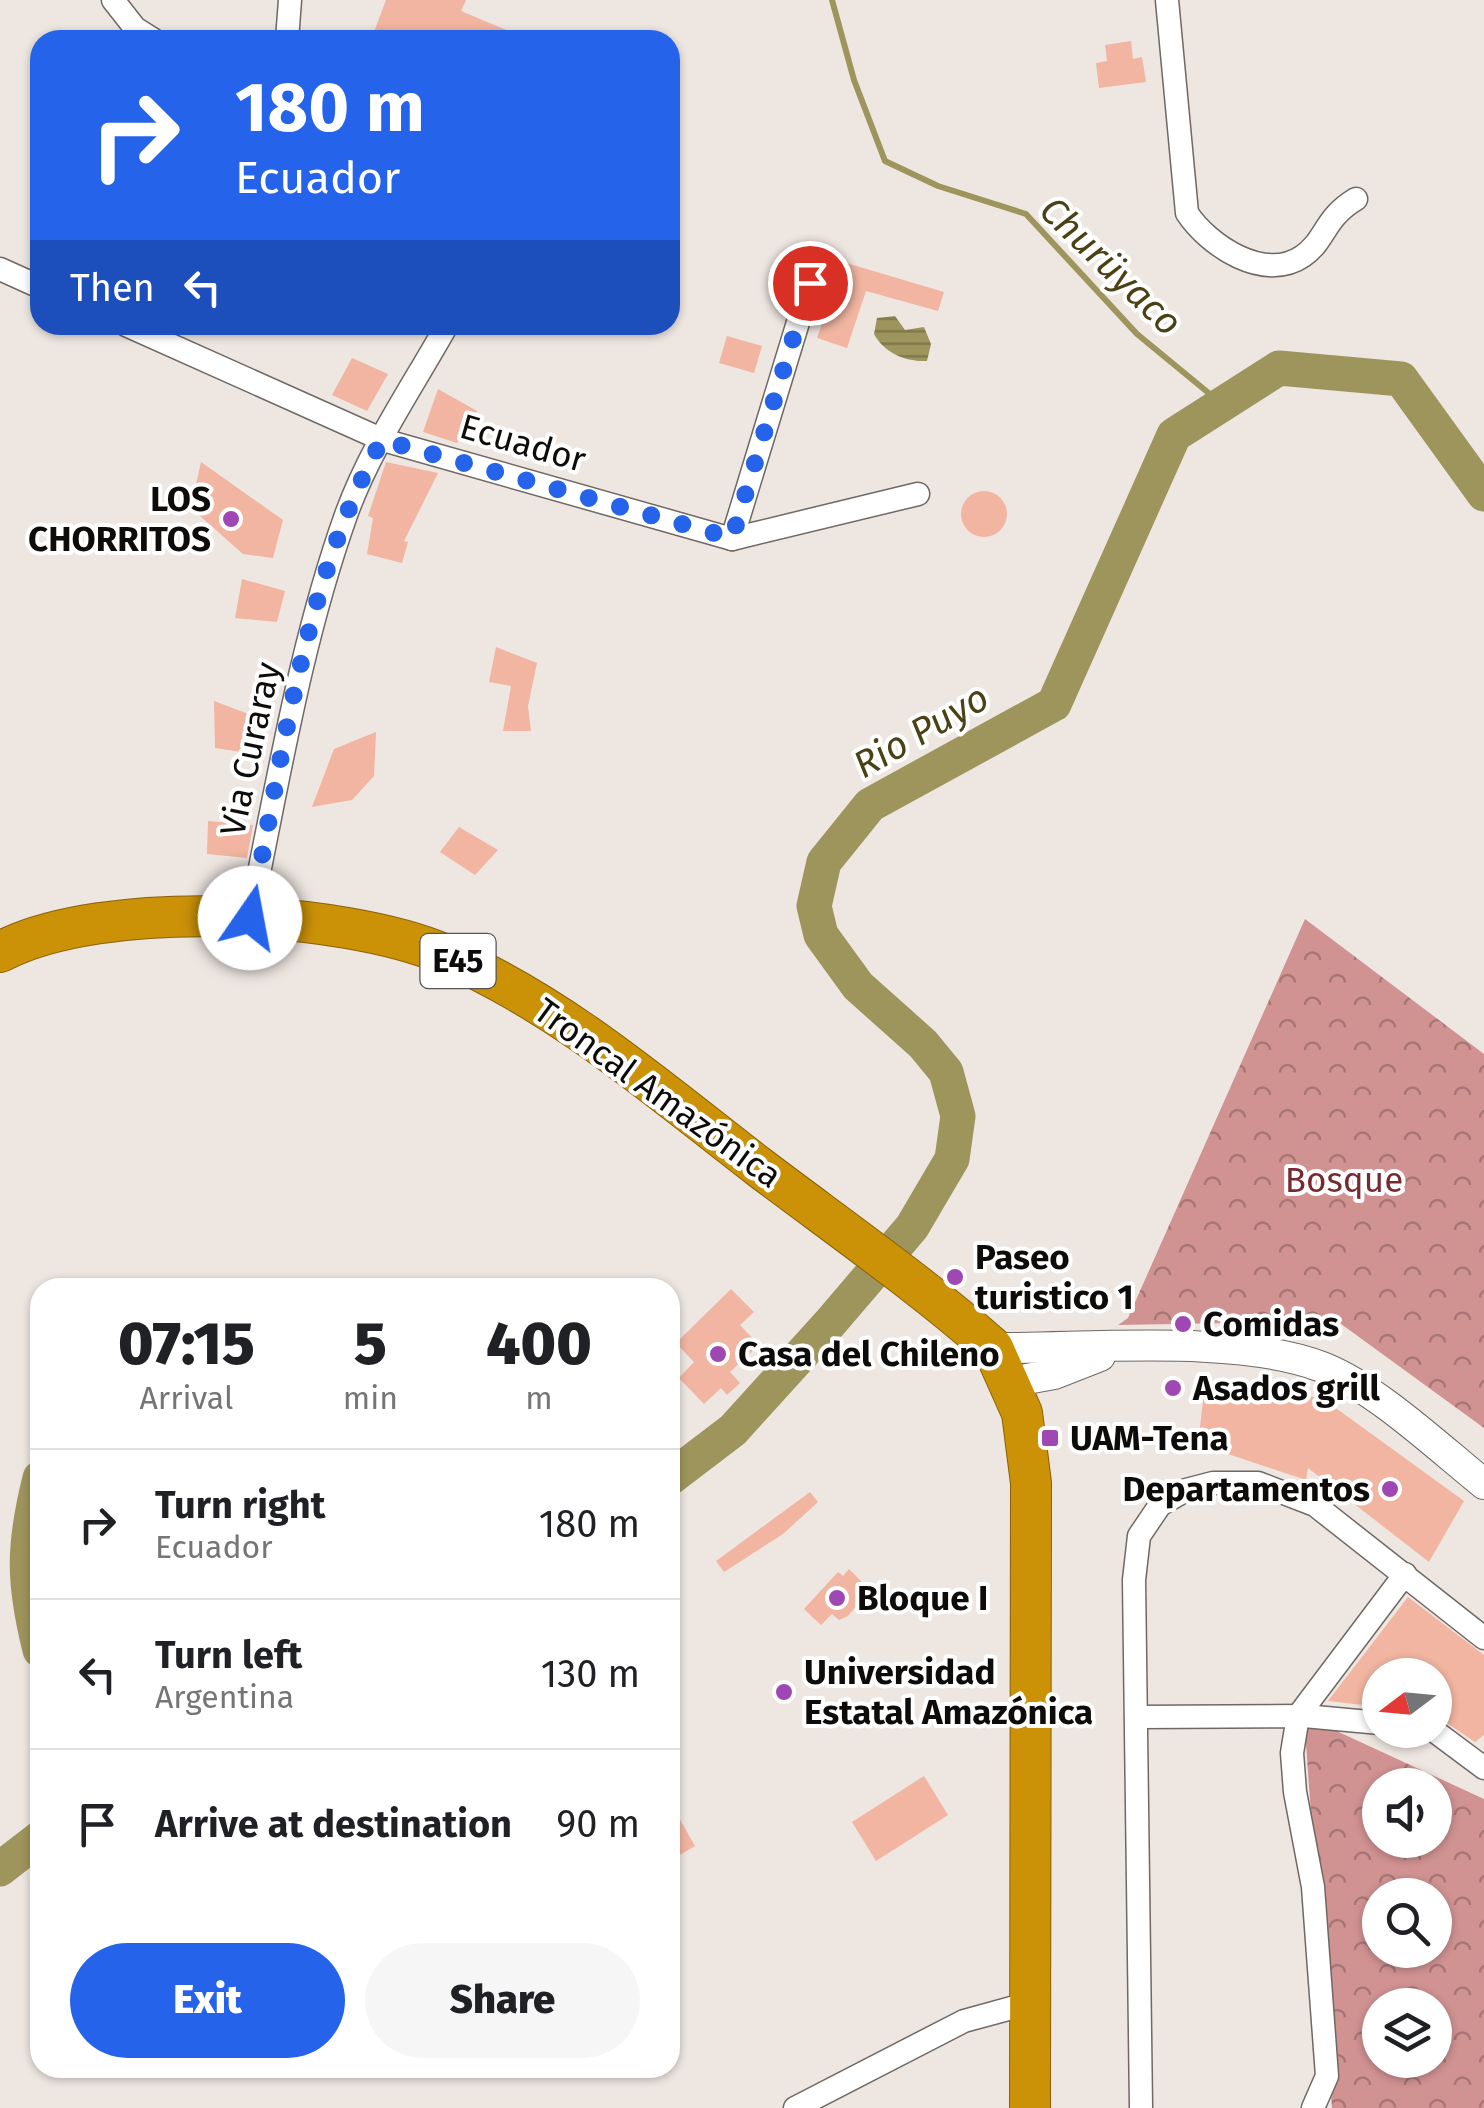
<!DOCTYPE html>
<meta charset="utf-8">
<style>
:root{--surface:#fff;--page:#f6f6f6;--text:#202124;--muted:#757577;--line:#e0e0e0;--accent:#2563eb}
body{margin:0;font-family:"Fira Sans",sans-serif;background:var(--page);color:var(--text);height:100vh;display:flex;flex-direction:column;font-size:38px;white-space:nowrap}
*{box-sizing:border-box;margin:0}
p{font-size:32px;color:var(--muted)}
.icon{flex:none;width:55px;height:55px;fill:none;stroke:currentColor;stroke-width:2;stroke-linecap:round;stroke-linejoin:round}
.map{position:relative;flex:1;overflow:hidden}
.panel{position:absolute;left:30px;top:1278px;width:650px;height:800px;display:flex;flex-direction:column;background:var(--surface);border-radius:30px;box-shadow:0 2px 8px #0004}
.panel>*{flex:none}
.hud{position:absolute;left:30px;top:30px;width:650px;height:305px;border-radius:30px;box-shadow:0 2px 8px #0004;background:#2563eb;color:#fff;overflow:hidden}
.needle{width:65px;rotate:254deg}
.fabs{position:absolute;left:1362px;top:1658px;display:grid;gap:20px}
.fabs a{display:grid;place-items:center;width:90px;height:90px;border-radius:50%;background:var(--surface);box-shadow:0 2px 8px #0004;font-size:50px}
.pin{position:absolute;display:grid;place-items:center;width:85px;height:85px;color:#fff;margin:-42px;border:5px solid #fff;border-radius:50%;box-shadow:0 2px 10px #0007}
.me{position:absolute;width:110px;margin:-55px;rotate:12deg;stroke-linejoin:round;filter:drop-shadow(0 0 8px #0008)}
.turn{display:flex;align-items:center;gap:35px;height:210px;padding:0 40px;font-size:45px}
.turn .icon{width:130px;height:130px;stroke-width:2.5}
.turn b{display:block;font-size:70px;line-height:85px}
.then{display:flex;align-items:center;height:95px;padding:0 40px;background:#0003;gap:20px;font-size:38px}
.eta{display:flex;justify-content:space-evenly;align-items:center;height:170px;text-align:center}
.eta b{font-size:60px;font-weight:800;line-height:70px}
.cta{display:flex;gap:20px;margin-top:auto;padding:20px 40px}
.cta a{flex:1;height:115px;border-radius:60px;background:var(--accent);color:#fff;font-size:40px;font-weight:800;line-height:115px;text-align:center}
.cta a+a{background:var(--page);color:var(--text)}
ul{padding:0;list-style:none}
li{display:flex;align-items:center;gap:30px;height:150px;padding:0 40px;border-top:2px solid var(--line)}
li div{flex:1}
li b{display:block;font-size:38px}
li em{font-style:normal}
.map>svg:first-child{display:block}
</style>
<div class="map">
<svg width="1484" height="2108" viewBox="0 0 1484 2108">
<defs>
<pattern id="forest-crowns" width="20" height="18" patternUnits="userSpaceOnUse" patternTransform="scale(2.5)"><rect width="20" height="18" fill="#d19292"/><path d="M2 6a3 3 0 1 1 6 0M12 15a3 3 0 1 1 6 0" fill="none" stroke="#a87675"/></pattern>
<pattern id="water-rules" width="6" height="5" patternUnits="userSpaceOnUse" patternTransform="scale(2.5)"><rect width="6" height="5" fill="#9e955d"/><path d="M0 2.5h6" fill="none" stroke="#7f784b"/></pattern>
</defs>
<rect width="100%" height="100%" fill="#eee6e1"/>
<!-- forest -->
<g fill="url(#forest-crowns)" fill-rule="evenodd">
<path d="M1305,919l179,135v374l-147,-107 -219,4 10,-7z"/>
<path d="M1304,1716l180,83v309h-152zM1380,1785h55v55h-55zM1380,1895h55v55h-55zM1380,2005h55v55h-55z"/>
</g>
<!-- water -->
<path fill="url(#water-rules)" d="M895,316l10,14 19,-3 7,17 -4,17c-21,1 -43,-8 -53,-27l3,-16z"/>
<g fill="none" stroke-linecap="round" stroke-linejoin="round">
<!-- stream -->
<path stroke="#9e955d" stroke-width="6" d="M832,0l22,80 31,81 53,25 88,28 111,120 85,70"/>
<!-- river -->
<g stroke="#9e955d" stroke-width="35">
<path d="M40,1478c-17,68 -17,104 0,172"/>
<path d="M670,1478l63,-48 97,-107 82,-96 40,-68 6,-43 -12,-44 -23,-28 -65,-58 -37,-51 -7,-29 10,-44 46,-57 184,-101 120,-269 105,-67 122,11 83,115"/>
<path d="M0,1869l40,-31"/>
</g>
</g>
<!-- building -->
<g fill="#f1b5a1">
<path d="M386,0h80l-5,11 69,29h-159z"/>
<path d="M1131,41l2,18 9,-2 4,25 -47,6 -3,-25 11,-2 -2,-16z"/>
<path d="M843,262l101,30 -6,19 -72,-20 -19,57 -30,-10z"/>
<path d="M727,336l35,10 -8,27 -35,-10z"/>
<path d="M352,358l36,16 -21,37 -35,-16z"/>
<path d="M438,389l39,22 -20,32 -34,-11z"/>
<path d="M201,462l82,58 -10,38 -30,-4 -52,-46z"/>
<path d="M386,462l52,11 -34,68 4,1 -6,21 -35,-9 6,-36 -5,-2z"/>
<circle cx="984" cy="514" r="23"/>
<path d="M242,579l43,12 -8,31 -42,-4z"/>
<path d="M496,647l41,16 -9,43 3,25h-28l8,-45 -22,-4z"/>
<path d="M214,701l45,17 -11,35 -33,-5z"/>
<path d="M376,732l-2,44 -22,24 -40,7 22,-58z"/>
<path d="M208,821l45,4 -6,33 -40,-4z"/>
<path d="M459,827l39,23 -23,25 -35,-23z"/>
<path d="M731,1289l23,23 -14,13 19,20 -29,27 10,11 -13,12 -6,-7 -17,16 -25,-26 15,-16 -18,-19z"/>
<path d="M1205,1384l117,14 142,103 -35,61 -121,-94 -2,12 -108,-36z"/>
<path d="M810,1492l8,10 -35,32 -59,38 -8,-11z"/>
<path d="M849,1569l14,14 -6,7 6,5 -4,8 -11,13 -9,4 -7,-6 -11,11 -17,-16 34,-37 5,4z"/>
<path d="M1408,1597l76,58v80l-9,7 -40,-27v-40h-55v32l-52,-6z"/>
<path d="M924,1776l24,39 -72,46 -24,-39z"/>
<path d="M670,1802l25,44 -25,15z"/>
</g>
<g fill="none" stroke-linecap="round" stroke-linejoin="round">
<!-- street casing -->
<g stroke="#6f6864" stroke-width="25">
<g id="street">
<path d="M113,0l22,28 19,12"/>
<path d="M1167,0l20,213c21,32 77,70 116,43 23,-16 21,-38 53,-57"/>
<path d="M287,40l3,-40"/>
<path d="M0,269l40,18"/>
<path d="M126,325l257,115 349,99 186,-45"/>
<path d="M732,539l78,-256"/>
<path d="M250,917c28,-134 50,-273 96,-402 24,-67 67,-129 101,-190"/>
<path d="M1139,1717l165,-1 76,7"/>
<path d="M1433,1730l51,38"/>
<path d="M795,2108l169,-87 66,-18"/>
<path d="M1141,2108l-7,-528 5,-44 21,-31 26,-15 27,-7h45l57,22 169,133"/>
<path d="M1313,2108l14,-32 -14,-189 -18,-95 -3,-39 6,-37 107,-142"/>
</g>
</g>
<!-- secondary casing -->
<g stroke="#6f6864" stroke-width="32">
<g id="secondary">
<path d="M993,1348c94,1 244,-14 329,19 54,21 116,80 162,117"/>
<path d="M1010,1382l44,-8 46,-18"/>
</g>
</g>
<!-- highway casing -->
<g stroke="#896208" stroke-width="42">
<path id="highway" d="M0,952c101,-54 343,-42 446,3 117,51 213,135 313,212 78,59 160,116 234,181l29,65 9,70 -1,625"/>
</g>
<!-- street -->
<use href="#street" stroke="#fff" stroke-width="22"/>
<!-- secondary -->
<use href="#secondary" stroke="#fff" stroke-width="30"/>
<!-- highway -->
<use href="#highway" stroke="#cb9107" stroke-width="40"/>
</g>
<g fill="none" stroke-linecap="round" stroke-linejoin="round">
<!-- route -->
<path stroke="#2563eb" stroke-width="18" stroke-dasharray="0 32.4" d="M250,918c32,-156 54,-339 132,-478l350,98 78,-255"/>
</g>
<!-- markers -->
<g fill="#9f48b4" stroke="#fff" stroke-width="4">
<circle cx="231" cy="519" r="10"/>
<circle cx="955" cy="1277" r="10"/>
<circle cx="1183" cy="1324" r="10"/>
<circle cx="718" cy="1354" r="10"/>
<circle cx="1173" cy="1388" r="10"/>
<rect x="1040" y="1428" width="20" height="20" rx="5"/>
<circle cx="1390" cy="1489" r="10"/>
<circle cx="837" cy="1598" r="10"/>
<circle cx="784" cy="1692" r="10"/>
</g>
<g text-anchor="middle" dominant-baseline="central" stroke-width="8" stroke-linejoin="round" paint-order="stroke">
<!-- shield labels -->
<rect fill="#fff" stroke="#565554" stroke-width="2.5" x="420.5" y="934" width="75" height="54" rx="8"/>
<g font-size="32" font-weight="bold" fill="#0e0c0a">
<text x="458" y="961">E45</text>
</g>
<!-- street labels -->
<g font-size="35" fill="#0e0c0a" stroke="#fff">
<text transform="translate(523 443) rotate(16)">Ecuador</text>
<text transform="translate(250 749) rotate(-78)">Via Curaray</text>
<text transform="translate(658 1093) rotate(36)">Troncal Amazónica</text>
</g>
<!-- poi labels -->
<g font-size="35" font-weight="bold" fill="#0e0c0a" stroke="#fff" text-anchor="start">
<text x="211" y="499" text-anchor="end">LOS<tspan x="211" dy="40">CHORRITOS</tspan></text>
<text x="975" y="1257">Paseo<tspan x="975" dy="40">turistico 1</tspan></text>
<text x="1203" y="1324">Comidas</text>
<text x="738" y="1354">Casa del Chileno</text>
<text x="1193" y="1388">Asados grill</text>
<text x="1070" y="1438">UAM-Tena</text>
<text x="1370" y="1489" text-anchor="end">Departamentos</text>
<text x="857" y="1598">Bloque I</text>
<text x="804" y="1672">Universidad<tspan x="804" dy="40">Estatal Amazónica</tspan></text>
</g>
<!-- park labels -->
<g font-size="35" fill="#762a2f" stroke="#fff">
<text x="1344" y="1180">Bosque</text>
</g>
<!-- water labels -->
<g font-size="38" font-style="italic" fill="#4a4216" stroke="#fff">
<text transform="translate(1111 266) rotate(44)">Churüyaco</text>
<text transform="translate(921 731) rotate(-30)">Rio Puyo</text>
</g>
</g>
</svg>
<div class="fabs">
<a><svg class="needle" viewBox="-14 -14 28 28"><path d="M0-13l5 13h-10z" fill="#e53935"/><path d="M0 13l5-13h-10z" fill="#757577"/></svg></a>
<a><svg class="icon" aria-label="sound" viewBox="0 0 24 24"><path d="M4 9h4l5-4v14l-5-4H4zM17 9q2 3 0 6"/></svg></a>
<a><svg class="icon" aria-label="search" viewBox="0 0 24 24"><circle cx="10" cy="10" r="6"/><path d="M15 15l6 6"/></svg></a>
<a><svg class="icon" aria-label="layers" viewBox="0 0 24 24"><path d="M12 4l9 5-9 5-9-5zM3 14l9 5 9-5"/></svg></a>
</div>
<div class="pin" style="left:810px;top:283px;background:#d93025"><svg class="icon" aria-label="arrive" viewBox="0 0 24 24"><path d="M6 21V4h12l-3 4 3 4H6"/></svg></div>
<svg class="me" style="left:250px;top:918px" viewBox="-20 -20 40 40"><circle r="19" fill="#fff"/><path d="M0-13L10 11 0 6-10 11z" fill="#2563eb"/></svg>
<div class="hud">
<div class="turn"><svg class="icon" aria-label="right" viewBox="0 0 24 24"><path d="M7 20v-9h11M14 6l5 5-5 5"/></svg><div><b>180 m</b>Ecuador</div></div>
<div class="then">Then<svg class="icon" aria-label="left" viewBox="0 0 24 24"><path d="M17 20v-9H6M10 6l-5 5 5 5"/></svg></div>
</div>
<section class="panel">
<div class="eta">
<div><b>07:15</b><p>Arrival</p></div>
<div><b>5</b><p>min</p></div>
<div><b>400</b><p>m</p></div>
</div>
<ul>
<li><svg class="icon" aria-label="right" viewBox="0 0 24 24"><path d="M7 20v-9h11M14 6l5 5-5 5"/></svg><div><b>Turn right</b><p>Ecuador</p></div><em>180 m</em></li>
<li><svg class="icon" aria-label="left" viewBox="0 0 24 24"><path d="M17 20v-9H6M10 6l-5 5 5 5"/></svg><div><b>Turn left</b><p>Argentina</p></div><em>130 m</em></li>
<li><svg class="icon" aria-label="arrive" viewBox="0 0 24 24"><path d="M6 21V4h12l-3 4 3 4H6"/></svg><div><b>Arrive at destination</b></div><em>90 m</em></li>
</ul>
<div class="cta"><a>Exit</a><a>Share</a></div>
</section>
</div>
